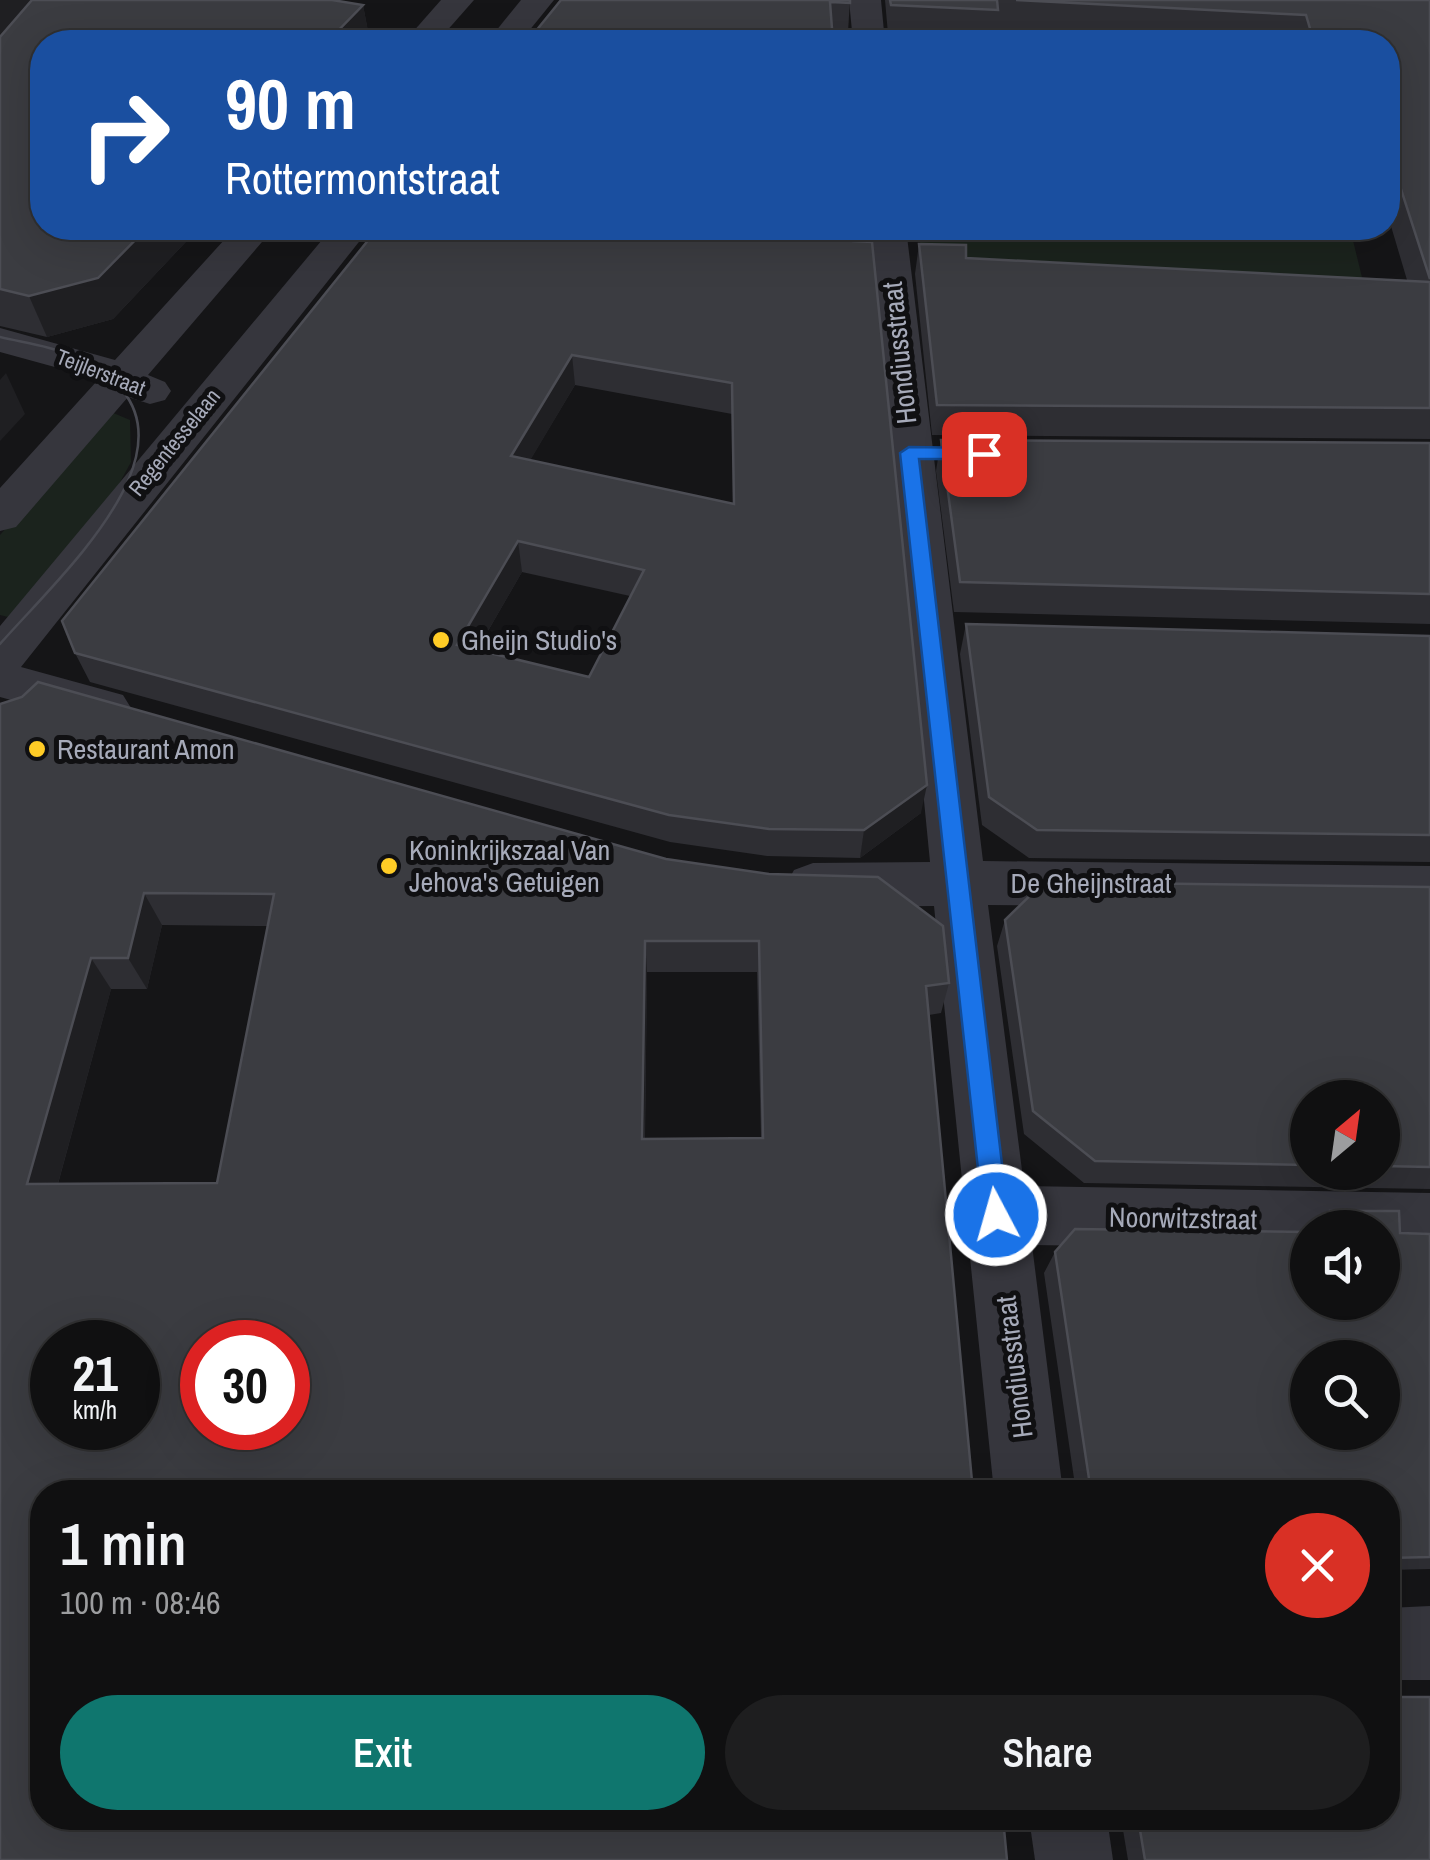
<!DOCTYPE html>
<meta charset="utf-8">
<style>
:root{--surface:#101011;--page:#1e1e1f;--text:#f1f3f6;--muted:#9c9d9f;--line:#303031;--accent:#0f766e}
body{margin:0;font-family:"Archivo Narrow",sans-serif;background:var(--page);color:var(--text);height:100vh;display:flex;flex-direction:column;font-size:38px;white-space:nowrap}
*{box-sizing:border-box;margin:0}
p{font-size:32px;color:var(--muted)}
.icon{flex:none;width:55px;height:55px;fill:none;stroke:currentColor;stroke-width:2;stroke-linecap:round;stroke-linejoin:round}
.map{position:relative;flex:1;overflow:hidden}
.drawer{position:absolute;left:30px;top:1480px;width:1370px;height:350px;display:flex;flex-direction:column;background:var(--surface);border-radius:40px;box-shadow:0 10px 40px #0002,0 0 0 2px var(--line)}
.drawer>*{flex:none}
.guide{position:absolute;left:30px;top:30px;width:1370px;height:210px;border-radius:40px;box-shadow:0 10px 40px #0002,0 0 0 2px var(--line);background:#1a4fa0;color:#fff;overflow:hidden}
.needle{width:65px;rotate:29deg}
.fabs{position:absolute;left:1290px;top:1080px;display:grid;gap:20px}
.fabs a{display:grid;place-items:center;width:110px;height:110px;border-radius:50%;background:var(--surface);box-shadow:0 10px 40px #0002,0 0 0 2px var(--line);font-size:50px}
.speed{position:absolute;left:30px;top:1320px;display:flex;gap:20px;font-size:50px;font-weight:700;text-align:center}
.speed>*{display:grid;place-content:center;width:130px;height:130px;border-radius:50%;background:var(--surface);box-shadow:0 10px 40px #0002,0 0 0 2px var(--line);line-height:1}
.speed small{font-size:25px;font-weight:400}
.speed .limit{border:15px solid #d22;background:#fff;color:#111}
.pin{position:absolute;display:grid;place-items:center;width:85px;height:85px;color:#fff;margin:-42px;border-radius:20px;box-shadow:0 5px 15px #0006}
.me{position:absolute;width:110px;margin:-55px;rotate:354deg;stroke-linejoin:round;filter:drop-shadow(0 0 8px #0008)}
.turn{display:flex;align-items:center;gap:35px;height:210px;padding:0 30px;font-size:45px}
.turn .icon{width:130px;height:130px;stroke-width:2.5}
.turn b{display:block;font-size:70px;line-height:85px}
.round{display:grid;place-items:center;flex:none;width:105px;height:105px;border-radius:52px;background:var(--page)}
.head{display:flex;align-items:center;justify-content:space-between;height:170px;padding:0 30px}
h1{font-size:60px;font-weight:600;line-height:75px}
.button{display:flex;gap:20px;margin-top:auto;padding:20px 30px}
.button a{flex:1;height:115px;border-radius:60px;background:var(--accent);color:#fff;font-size:40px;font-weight:600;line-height:115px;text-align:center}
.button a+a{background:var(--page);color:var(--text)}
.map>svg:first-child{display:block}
</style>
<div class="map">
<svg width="1430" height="1860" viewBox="0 0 1430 1860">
<rect width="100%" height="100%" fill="#151517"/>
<!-- green -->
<g fill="#1b231d">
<path d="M919,228h431l18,74 -444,-14z"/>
<path d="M111,412l19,8 1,42 -24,44 -95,112 -12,-3v-80z"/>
</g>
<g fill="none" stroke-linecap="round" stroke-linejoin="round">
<!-- minor -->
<g fill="#36363d" fill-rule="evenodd">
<path d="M441,0h33l-37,42h-33z"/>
<path d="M521,0h33l-34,42h-33z"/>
<path d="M849,0h32l4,42h-32z"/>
<path d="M235,228h39l-126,147 17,7 6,9 -6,9 -15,4 -22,-7 -112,130 -16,4v-43l96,-106 -23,-10 -73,-20v-24l115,32z"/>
<path d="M332,228h38l-349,439 102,28 8,13 -8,13 -17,5 -106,-29v-71z"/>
<path d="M868,228h38l77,633 447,5v44l-442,-5 36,281 406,7v58h-48v-23h-74v21l-276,-4 31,247h-69l-60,-586 -121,1 -19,-7 -8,-15 8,-15 19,-7 117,-1z"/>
<path d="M1430,1606v74h-42v-72z"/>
<path d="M1029,1818h78l6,42h-78z"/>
</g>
<!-- tram -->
<path stroke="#494a52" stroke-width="2.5" d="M0,337c25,6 51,9 75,20 155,68 -14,217 -75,287"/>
</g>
<!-- wall -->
<g fill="#2e2e33" fill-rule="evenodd">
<path d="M0,0l363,5 7,37h-328v186h157l-86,91 -66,18 -47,-11z"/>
<path d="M561,0h289l-2,32z"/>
<path d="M885,0h545v439l-498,-4 -17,-161 4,-30 47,14 441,22 -19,-64v-174h-120l-272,-13 -2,10 -106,-5z"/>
<path d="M378,228h473l70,585 -61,45 -93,-2 -97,-14 -580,-160 -15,-29zM575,385l157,29 1,90 -203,-44zM522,572l108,24 -41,81 -112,-27z"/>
<path d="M941,440l489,3v181l-476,-12 -18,-141z"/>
<path d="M966,624l464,12v226l-401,-4 -47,-33 -22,-171z"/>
<path d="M0,704l949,279 -8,30 -12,2 44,477h-931l-42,368zM162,925l105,1 -50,257 -159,1 53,-195h36zM647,972h110l4,166 -116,1z"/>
<path d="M1430,887v302l-346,-6 -60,-49 -27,-188 8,-26zM1308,1098h74v74h-74z"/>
<path d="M1330,1211l70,22 30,1v335l-42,1v-78h-312l-32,-219 11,-21 253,50 74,-74h-67z"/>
<path d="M1121,1818h267l42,42h-302z"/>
</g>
<!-- shaded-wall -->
<g fill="#1f1f22">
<path d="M0,0h39l-39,41z"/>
<path d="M363,5l7,37h-43z"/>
<path d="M147,228h52l-86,91 -66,18 -18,-41z"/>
<path d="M572,355l3,30 -60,101 -4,-30z"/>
<path d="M6,373l19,41 -25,27v-61z"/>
<path d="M518,541l4,31 -59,102 -6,-29z"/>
<path d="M927,785l-6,28 -61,45 4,-28z"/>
<path d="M144,893l18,32 -15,64 -19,-31z"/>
<path d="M645,941l2,31 -3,194 -2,-27z"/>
<path d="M91,958l20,31 -60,220 -24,-25z"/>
</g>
<!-- building -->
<g fill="#3b3c41" stroke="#4c4d54" stroke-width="2.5" fill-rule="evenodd">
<path d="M32,0h300l31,5 -36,37h-285v186h105l-49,50 -69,18 -29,-7v-252z"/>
<path d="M561,0h289v3l-20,-1 3,40h-306z"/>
<path d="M890,0h107l1,10 -107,-5z"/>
<path d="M1016,0h414v279l-42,-130v-107h-74l-8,-27z"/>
<path d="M378,228h473l2,13 19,1 55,543 -63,45 -95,-1 -100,-14 -594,-162 -13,-32zM572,355l160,28 2,121 -223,-48zM518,541l126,29 -55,107 -132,-32z"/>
<path d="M919,244l47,1v13l464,24v126l-493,-3z"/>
<path d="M941,440l489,3v151l-470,-12z"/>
<path d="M966,624l464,12v199l-393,-5 -48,-33z"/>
<path d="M38,682l628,177 103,15 109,3 65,49 6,57 -23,3 47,506h-931v326h961l4,42h-1007v-1156l22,-7zM144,893l130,1 -57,289 -190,1 64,-226h37zM645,941h114l4,197 -121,1zM52,1342h86v86h-86zM202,1342h86v86h-86z"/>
<path d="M1044,882l386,5v280l-48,-1v-68h-74v67l-213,-4 -62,-50 -28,-191z"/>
<path d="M1330,1211h69l1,22 30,1v323l-42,1v-66h-297l-36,-240 20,-23 233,3v70h74v-74h-52zM1308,1358h74v74h-74z"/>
<path d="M1388,1697h42v163h-285l-7,-42h250z"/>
</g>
<!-- route -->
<path fill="#1a73e8" stroke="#114b97" stroke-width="2.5" d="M909,447l75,1 8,6 -8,5h-65l89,756 -3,8 -9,4 -10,-4 -3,-8 -83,-762z"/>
<!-- markers -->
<g fill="#ffcc26" stroke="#101012" stroke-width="4">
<circle cx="441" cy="640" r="10"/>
<circle cx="37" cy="749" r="10"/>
<circle cx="389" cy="866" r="10"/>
</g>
<g text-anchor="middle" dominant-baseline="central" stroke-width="10" stroke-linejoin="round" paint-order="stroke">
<!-- far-street labels -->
<g font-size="22" fill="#a6aab9" stroke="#101012">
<text transform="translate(101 372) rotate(21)">Teijlerstraat</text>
<text transform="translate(174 442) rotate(-51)">Regentesselaan</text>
</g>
<!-- street labels -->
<g font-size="28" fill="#a6aab9" stroke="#101012">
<text transform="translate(899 353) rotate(-96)">Hondiusstraat</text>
<text x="1091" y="883">De Gheijnstraat</text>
<text transform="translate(1183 1218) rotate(1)">Noorwitzstraat</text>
<text transform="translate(1014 1367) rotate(-97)">Hondiusstraat</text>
</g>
<!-- poi labels -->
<g font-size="28" fill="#a6aab9" stroke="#101012" text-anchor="start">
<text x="461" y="640">Gheijn Studio's</text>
<text x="57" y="749">Restaurant Amon</text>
<text x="409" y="850">Koninkrijkszaal Van<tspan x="409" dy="32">Jehova's Getuigen</tspan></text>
</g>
</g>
</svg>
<div class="fabs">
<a><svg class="needle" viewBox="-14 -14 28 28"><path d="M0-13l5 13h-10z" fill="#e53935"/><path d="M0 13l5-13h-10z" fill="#9c9d9f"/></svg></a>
<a><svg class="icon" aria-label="sound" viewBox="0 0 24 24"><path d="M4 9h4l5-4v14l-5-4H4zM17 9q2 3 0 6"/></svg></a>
<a><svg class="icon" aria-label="search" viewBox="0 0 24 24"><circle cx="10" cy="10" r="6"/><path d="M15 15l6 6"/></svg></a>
</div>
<div class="speed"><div>21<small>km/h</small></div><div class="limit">30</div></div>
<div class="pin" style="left:984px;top:454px;background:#d93025"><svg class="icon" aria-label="arrive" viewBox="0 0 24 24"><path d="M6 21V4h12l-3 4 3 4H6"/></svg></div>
<svg class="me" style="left:996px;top:1215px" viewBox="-20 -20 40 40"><circle r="17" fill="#1a73e8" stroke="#fff" stroke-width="3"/><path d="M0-11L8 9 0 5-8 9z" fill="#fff"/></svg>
<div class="guide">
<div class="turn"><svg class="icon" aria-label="right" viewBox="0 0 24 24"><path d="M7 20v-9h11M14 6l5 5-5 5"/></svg><div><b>90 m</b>Rottermontstraat</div></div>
</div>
<section class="drawer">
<div class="head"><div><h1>1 min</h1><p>100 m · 08:46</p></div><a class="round" style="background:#d93025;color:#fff"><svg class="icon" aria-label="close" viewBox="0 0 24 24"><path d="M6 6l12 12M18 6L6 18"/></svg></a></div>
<div class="button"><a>Exit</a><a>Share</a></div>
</section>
</div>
